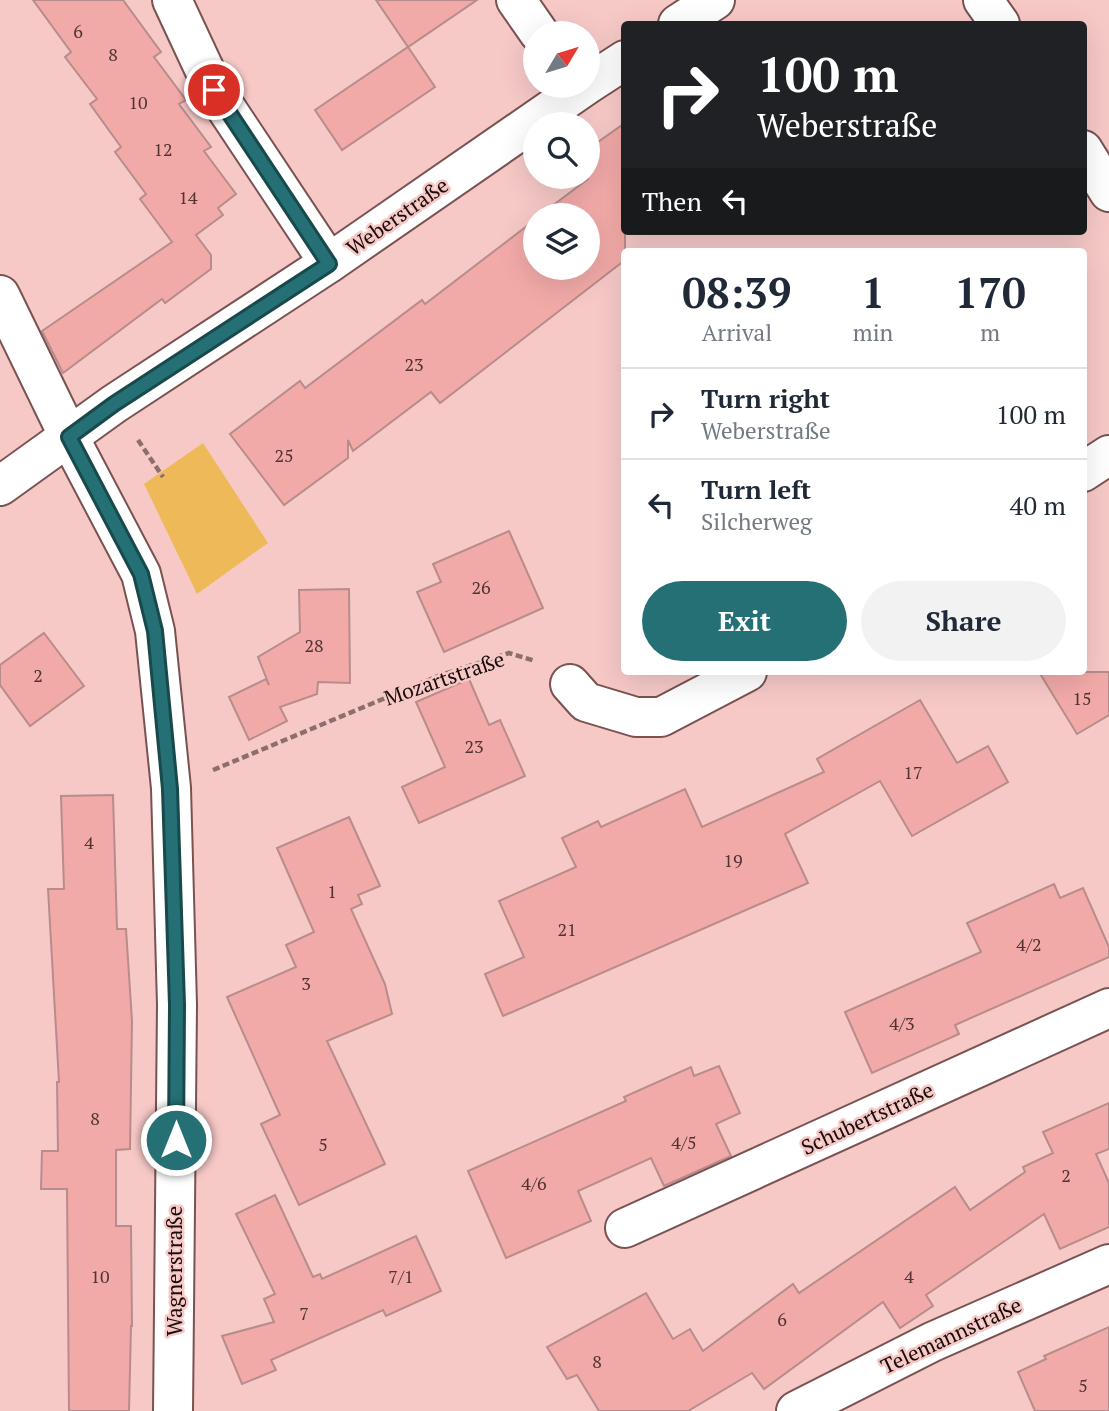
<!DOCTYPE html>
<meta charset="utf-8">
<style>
:root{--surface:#fff;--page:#f2f2f3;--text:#1f2937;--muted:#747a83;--line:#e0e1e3;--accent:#257075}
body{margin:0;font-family:"PT Serif",serif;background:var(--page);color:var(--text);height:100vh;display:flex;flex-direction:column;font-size:26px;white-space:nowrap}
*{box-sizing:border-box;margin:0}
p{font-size:23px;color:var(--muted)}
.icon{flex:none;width:38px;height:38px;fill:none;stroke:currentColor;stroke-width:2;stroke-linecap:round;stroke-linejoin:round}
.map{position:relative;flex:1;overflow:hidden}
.side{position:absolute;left:621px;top:248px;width:466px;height:427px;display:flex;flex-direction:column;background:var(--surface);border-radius:7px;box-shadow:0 7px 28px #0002}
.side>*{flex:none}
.guide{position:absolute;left:621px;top:21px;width:466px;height:214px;border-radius:7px;box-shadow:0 7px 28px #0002;background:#202124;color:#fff;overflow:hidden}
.needle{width:46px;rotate:52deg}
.fabs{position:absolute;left:523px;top:21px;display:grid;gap:14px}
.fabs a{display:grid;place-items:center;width:77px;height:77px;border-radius:50%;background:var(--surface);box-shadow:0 7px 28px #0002;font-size:35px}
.pin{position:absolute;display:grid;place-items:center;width:60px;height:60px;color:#fff;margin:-30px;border:4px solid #fff;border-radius:50%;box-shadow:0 2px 7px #0007}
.me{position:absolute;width:77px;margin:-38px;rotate:0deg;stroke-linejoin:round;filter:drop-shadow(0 0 5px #0008)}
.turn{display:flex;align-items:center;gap:24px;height:147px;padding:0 21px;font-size:32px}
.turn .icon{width:91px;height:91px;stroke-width:2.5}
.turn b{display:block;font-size:49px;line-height:60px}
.then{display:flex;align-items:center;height:66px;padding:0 21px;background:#0003;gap:14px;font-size:26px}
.eta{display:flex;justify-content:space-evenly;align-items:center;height:119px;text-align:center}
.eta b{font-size:42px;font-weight:800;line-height:49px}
.action{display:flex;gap:14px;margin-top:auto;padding:14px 21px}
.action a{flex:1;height:80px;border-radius:42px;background:var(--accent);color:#fff;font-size:28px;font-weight:800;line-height:80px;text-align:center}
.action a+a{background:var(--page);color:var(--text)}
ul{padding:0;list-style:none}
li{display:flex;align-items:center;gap:21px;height:91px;padding:0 21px;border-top:2px solid var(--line)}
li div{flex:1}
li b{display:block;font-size:26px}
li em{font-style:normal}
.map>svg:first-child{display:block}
</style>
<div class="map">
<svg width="1109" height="1411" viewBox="0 0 1109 1411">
<rect width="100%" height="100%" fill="#f6c9c7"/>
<!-- green -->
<path fill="#eeb958" d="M203,443l65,100 -71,51 -53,-110z"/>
<!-- building -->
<g fill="#f2aaa8" stroke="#b78c8b" stroke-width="2">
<path d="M33,0h90l38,52 -7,5 32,43 -7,4 32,43 -7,4 32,43 -18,14 5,7 -27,20 15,20v14l-46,34 -3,-4 -99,74 -21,-42 130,-89 -32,-43 6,-5 -31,-42 6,-5 -31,-43 7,-5 -32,-42 6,-5z"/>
<path d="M376,0h101l-69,47z"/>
<path d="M408,47l27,40 -93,63 -27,-40z"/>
<path d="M625,123v137l-185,143 -9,-11 -78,59 -5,-11v18l-64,47 -54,-71 70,-53 5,7 117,-88 3,4 111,-85v49h52v-53h-48l48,-36v-30z"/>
<path d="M509,531l34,77 -99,44 -27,-60 24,-10 -8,-18z"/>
<path d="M349,589l1,94 -32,-1 -1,12 -37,13 7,14 -38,19 -20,-43 37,-18 3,6 -11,-28 42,-25 -1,-42z"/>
<path d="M44,633l40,53 -54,40 -30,-41v-20z"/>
<path d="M1039,672h70v43l-32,19z"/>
<path d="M469,679l20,46 11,-5 25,56 -106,47 -17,-36 43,-20 -29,-65z"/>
<path d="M920,700l37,63 31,-17 20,36 -96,54 -32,-55 -95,53 23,49 -305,133 -18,-42 39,-17 -25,-56 77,-34 -14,-29 36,-17 3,6 84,-38 17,38 122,-55 -7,-13z"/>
<path d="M113,795l4,134h9l6,92 -2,128 -14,1v76h15l1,100h-1l-2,85h-60l-2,-222h-26l1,-38h16l-1,-69h2l-11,-193h16l-3,-93z"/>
<path d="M349,817l31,69 -22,9 4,9 -11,5 34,75 7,30 -65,27 58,123 -86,41 -38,-81 19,-9 -53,-118 69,-30 -10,-22 28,-13 -37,-84z"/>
<path d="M1054,884l6,14 23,-10 26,59v10l-154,68 4,9 -87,39 -27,-61 136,-60 -14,-29z"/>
<path d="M719,1066l21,47 -24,11 15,32 -67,30 -13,-28 -73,33 13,30 -85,37 -38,-87 158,-70 -2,-4 67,-30 3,9z"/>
<path d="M1109,1103v46l-13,5 13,29v44l-49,22 -16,-35 -118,81 7,11 -33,22 -17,-26 -119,87 -12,-16 -64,38h-89l-22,-36 -10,4 -20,-32 99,-54 27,46 17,-10 13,22 90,-67 6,9 156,-106 15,23 55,-38 -2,-5 30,-14 -10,-21z"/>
<path d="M275,1195l38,82 7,-3 2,5 94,-43 25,55 -55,25 -3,-6 -112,50 5,10 -34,14 -20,-48 52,-14 -10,-23 11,-5 -39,-80z"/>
<path d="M1109,1327v84h-74l-17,-39 28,-13 -2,-3z"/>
</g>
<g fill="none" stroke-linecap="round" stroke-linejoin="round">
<!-- minor casing -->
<g stroke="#795251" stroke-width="42">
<g id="minor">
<path d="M172,0l42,90 115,173"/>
<path d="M516,0l23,33"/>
<path d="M983,0l17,24"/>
<path d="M678,24l37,-24"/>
<path d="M588,84l37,-24"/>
<path d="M1083,150l26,42"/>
<path d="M0,295l69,142 72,137 14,57 16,157 6,217 -4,406"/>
<path d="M1083,472l26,-17"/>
<path d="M0,486l114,-82 215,-141 256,-177"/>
<path d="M570,684l16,18 50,15h25l86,-45"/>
<path d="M625,1228l484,-220"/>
<path d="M796,1411l136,-69 177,-78"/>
</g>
</g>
<!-- path -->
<g stroke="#8d6e6d" stroke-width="4.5" stroke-dasharray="7 3.5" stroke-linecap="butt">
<path d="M138,440l25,37"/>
<path d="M213,770l225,-94 71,-23 26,8"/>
</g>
<!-- minor -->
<use href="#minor" stroke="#fff" stroke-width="38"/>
</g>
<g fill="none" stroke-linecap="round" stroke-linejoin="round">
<!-- route casing -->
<g stroke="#18494c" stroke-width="18">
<path id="route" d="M176,1140l1,-135 -7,-216 -15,-158 -14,-57 -72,-137 45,-33 215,-140 -115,-174"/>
</g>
<!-- route -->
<use href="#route" stroke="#257075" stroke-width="12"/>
</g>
<g text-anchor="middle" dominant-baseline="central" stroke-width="5" stroke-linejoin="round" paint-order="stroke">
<!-- number labels -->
<g font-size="18" fill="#503332">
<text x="78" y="31">6</text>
<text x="113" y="54">8</text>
<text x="138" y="102">10</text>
<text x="163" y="149">12</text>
<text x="188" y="197">14</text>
<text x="414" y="364">23</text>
<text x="284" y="455">25</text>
<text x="481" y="587">26</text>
<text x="314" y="645">28</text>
<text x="38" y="675">2</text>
<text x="1082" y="698">15</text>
<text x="474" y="746">23</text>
<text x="913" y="772">17</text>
<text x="89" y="842">4</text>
<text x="733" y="860">19</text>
<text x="332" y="891">1</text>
<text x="567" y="929">21</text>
<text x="1029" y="944">4/2</text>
<text x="306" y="983">3</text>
<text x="902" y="1023">4/3</text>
<text x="95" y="1118">8</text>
<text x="684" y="1142">4/5</text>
<text x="323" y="1144">5</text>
<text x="1066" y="1175">2</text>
<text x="534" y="1183">4/6</text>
<text x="100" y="1276">10</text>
<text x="401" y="1276">7/1</text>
<text x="909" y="1276">4</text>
<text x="304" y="1313">7</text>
<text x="782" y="1319">6</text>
<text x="597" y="1361">8</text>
<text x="1083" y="1385">5</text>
</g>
<!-- street labels -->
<g font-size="21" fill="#1a0b0b" stroke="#f6c9c7">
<text transform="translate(397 216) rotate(-35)">Weberstraße</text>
<text transform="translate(444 678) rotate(-19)">Mozartstraße</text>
<text transform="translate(867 1118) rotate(-25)">Schubertstraße</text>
<text transform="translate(174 1271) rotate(-90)">Wagnerstraße</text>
<text transform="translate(951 1335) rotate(-25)">Telemannstraße</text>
</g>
</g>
</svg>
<div class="fabs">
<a><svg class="needle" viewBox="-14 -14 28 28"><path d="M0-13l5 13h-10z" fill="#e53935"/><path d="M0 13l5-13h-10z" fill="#747a83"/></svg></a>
<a><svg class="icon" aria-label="search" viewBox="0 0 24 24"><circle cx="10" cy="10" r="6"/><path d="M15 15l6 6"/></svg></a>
<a><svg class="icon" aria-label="layers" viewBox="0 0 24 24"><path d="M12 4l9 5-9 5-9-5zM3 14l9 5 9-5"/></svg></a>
</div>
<div class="pin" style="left:214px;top:90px;background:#d93025"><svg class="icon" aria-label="arrive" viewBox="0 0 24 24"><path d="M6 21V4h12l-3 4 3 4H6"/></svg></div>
<svg class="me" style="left:176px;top:1140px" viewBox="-20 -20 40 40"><circle r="17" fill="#257075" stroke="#fff" stroke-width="3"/><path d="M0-11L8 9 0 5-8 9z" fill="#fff"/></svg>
<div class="guide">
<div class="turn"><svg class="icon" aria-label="right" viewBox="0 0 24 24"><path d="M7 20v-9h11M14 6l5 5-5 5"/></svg><div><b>100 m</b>Weberstraße</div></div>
<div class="then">Then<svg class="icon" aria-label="left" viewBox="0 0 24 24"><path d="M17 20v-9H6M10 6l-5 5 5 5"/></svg></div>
</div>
<section class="side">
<div class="eta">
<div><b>08:39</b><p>Arrival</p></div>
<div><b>1</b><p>min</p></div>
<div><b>170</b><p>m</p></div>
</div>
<ul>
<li><svg class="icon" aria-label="right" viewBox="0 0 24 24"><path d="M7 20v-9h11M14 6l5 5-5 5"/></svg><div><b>Turn right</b><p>Weberstraße</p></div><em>100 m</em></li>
<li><svg class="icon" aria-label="left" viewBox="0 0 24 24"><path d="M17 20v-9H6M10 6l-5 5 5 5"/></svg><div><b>Turn left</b><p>Silcherweg</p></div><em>40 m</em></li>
</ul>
<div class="action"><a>Exit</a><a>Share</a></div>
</section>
</div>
